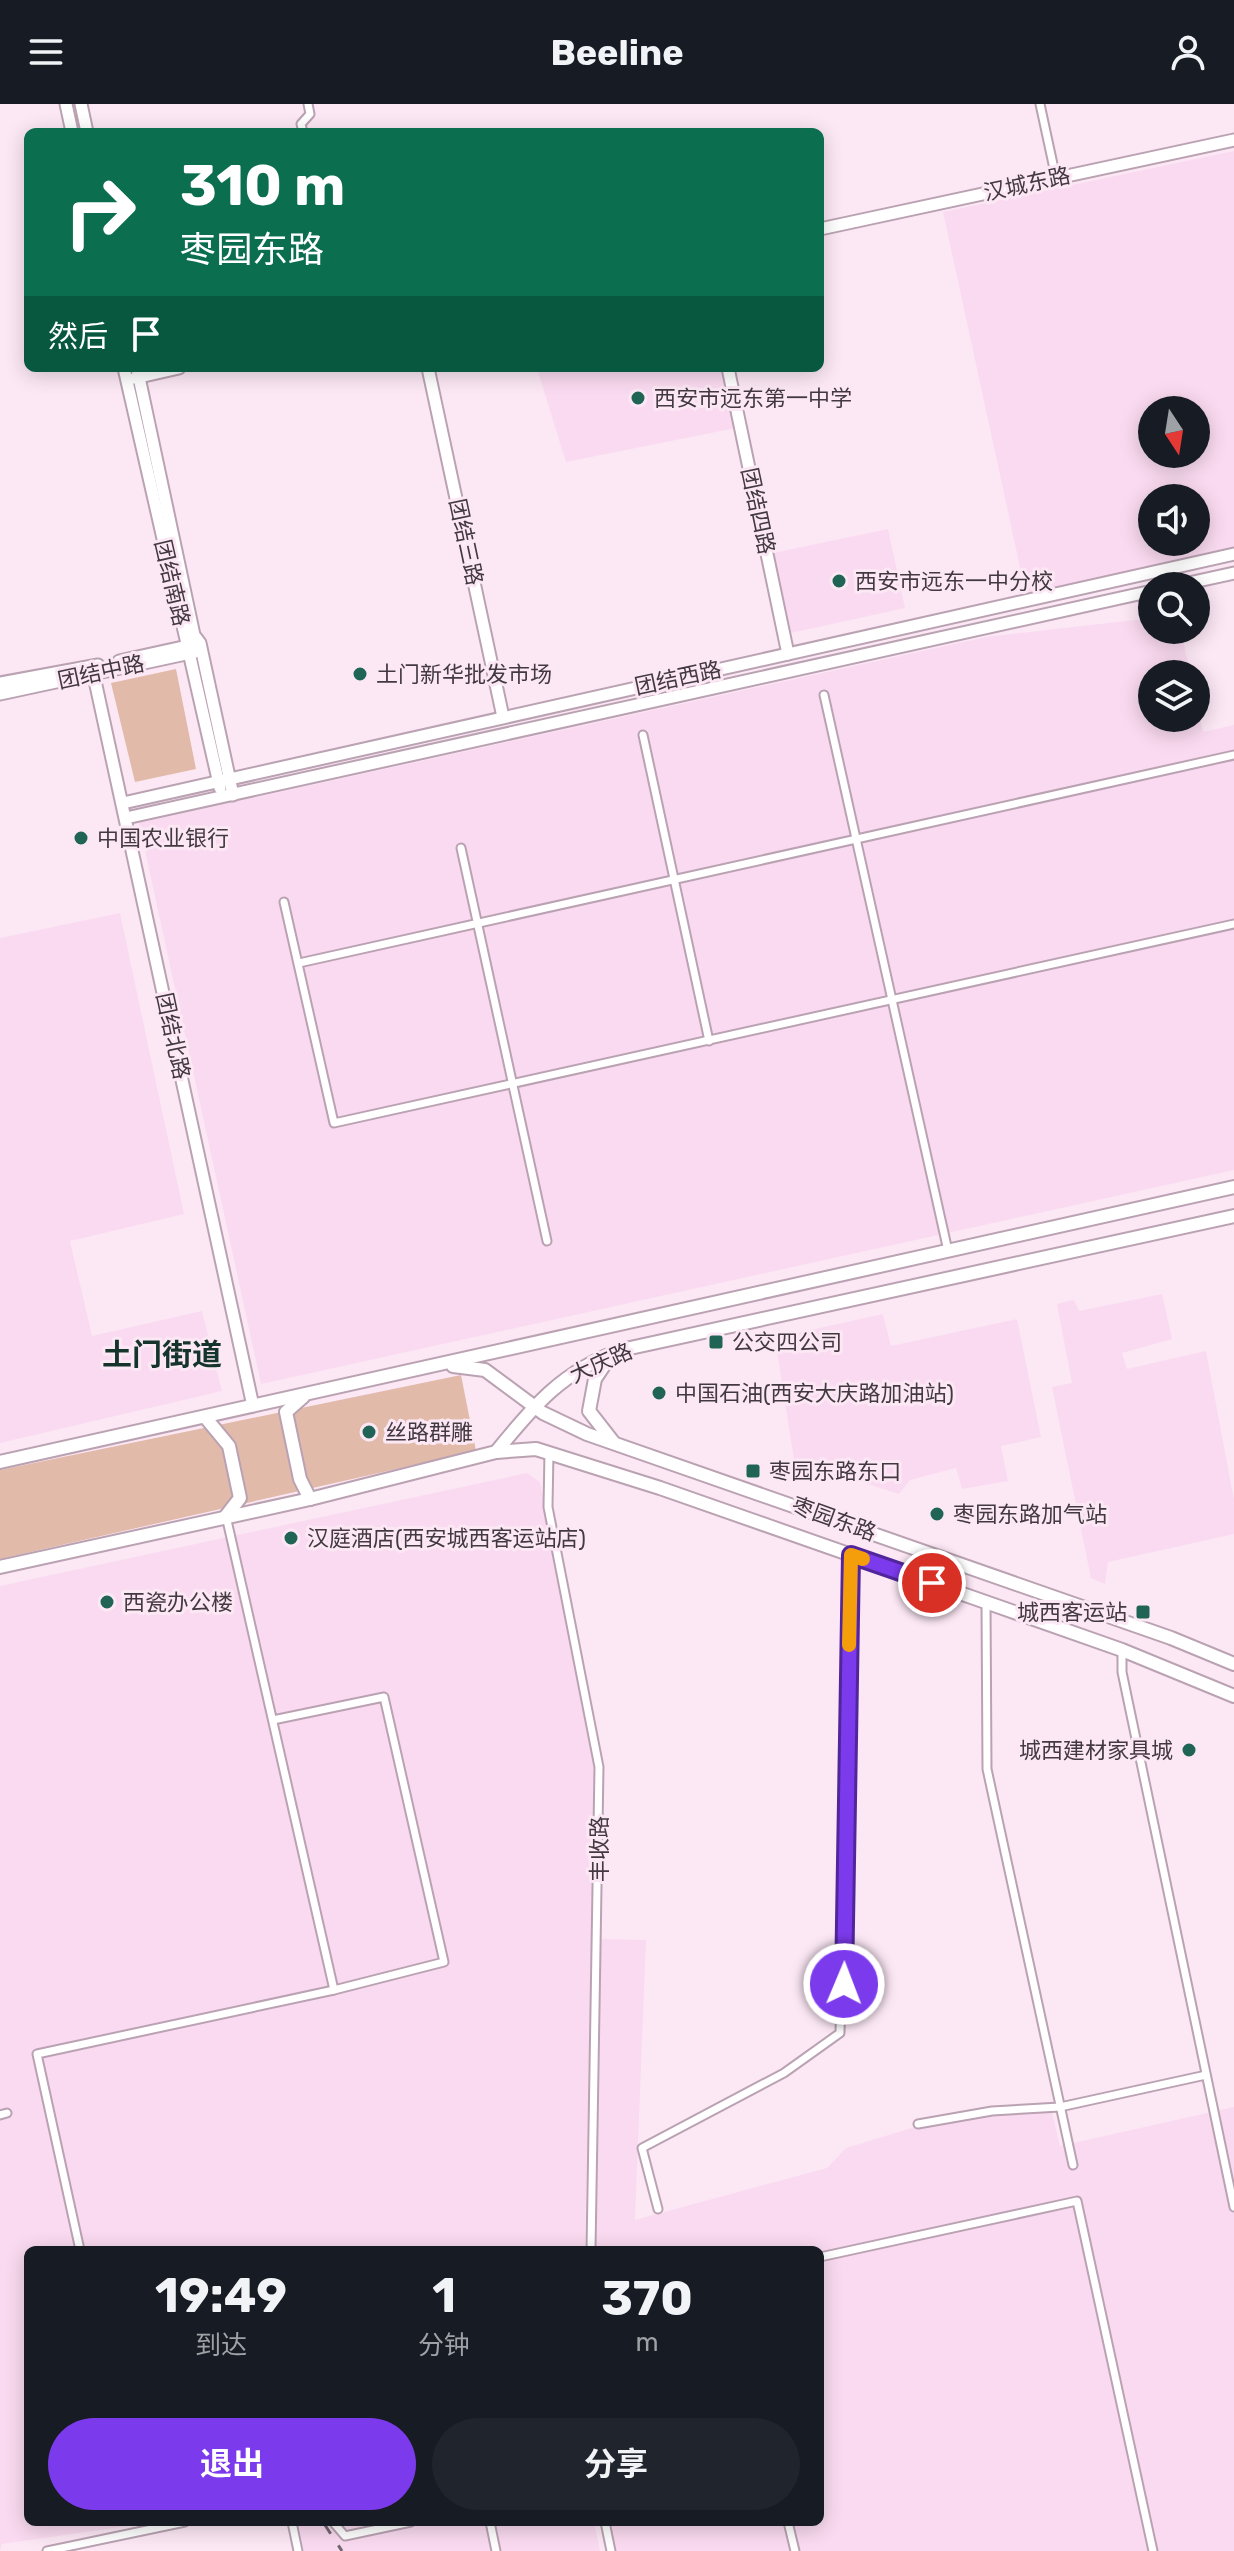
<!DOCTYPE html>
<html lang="zh">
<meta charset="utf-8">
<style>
:root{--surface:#171b24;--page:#20242c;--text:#f1f3f6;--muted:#9ea1a6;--accent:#7c3aed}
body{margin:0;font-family:Rubik,"Noto Sans SC",sans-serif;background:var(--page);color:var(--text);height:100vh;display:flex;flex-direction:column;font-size:30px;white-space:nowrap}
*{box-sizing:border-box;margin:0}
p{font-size:26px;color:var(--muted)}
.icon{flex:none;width:44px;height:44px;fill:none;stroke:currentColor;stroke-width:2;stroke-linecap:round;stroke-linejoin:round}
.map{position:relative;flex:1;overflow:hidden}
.panel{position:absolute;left:24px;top:2142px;width:800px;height:280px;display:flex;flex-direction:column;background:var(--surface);border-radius:12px;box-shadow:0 4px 20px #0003}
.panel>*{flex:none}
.banner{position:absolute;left:24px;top:24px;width:800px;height:244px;border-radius:12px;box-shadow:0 4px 20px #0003;background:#0b6e4f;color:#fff;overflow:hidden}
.needle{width:52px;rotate:168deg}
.controls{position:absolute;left:1138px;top:292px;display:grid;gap:16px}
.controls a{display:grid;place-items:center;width:72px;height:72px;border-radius:50%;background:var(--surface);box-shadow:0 4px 20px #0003;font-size:40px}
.pin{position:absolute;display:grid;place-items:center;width:68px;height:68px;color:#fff;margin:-34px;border:4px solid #fff;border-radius:50%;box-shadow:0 2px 8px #0007}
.me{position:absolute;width:88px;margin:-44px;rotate:1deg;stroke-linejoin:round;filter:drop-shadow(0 0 6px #0008)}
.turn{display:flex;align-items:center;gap:28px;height:168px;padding:0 24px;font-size:36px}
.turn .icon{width:104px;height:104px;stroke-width:2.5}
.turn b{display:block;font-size:56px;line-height:68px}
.then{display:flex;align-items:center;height:76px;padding:0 24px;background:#0003;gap:16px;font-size:30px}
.eta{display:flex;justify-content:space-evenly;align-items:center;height:136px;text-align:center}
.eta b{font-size:48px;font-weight:700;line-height:56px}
.action{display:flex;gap:16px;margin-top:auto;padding:16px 24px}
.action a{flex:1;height:92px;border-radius:48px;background:var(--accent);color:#fff;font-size:32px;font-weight:700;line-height:92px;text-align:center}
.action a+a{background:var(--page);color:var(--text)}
header{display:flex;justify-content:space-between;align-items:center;height:104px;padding:0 24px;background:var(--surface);font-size:36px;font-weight:700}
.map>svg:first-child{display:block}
</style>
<header><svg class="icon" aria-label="menu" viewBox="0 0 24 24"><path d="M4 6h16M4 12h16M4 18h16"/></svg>Beeline<svg class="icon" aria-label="person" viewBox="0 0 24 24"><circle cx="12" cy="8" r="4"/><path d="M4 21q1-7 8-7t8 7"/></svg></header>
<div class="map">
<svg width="1234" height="2447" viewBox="0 0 1234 2447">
<rect width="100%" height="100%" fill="#fce8f5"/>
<!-- built -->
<g fill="#fadaf0" fill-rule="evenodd">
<path d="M1234,47v398l-208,46 -83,-383zM1152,306h44v44h-44zM1152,394h44v44h-44z"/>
<path d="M537,264h186l13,60 -170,34z"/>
<path d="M888,425l17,79 -114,25 -18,-80z"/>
<path d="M1152,514v12h29l9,44h-38v44h44v-17l7,31 31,-7v445l-973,214 -122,-561 847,-186z"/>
<path d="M120,809l64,301 -114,27 22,95 110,-25 20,80 -222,52v-505z"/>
<path d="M1162,1190l10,45 -50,14 5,16 79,-18 28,149v34l-126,28 -3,22 -14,-6 -39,-191 20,-4 -15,-79 17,-4 5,11z"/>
<path d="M883,1210l8,32 126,-27 24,118 -40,9 7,35 -46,8 -6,-21 -46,12 -11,14 -83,-27 -4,14 -15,-2 -22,-141z"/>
<path d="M527,1369l13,9 55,288 -10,480h-557v272h128l-154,22 -2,7v-965z"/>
<path d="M599,1835l47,1 -11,280 192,-52 19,-20 69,-21 136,-19 9,38 174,-39v444h-623l-5,-29h214v-272h-227z"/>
<path d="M298,2418h296l6,29h-296z"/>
</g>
<!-- green -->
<g fill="#e1baaa">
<path d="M176,565l20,100 -61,13 -24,-99z"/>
<path d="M461,1271l15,76 -476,108v-89z"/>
</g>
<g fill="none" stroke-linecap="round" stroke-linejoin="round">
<!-- street casing -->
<g stroke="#baa2b2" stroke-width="11">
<g id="street">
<path d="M1040,0l16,74"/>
<path d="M303,28l-2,-8 9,-10 -2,-10"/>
<path d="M824,591l124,556"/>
<path d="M643,631l66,306"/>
<path d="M461,744l86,393"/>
<path d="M284,798l50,221 900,-199"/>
<path d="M299,859l935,-208"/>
<path d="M549,1348l-1,55 51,260 -8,483"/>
<path d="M226,1412l108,474 110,-28 -60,-265 -111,23"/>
<path d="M986,1498l1,167 86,396"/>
<path d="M1122,1546v22l112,535"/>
<path d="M0,2011l7,-2"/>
<path d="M918,2020l74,-13 68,-4 146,-32"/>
<path d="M658,2105l-16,-61 142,-75 56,-40 11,-478"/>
<path d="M80,2146l-43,-196 297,-64"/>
<path d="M820,2153l257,-56 76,350"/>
<path d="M292,2418l6,29"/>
<path d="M333,2418l12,14 66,-14"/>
<path d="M490,2418l6,29"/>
<path d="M605,2418l6,29"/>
<path d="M788,2418l7,29"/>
<path d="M47,2447l138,-29"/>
</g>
</g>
<!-- secondary casing -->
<g stroke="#baa2b2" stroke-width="15">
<g id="secondary">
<path d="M66,0l6,28"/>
<path d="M81,0l6,28"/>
<path d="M820,125l414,-89"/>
<path d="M124,264l96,420"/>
<path d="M137,264l57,267 6,8 33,152"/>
<path d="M428,264l75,349"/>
<path d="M728,264l60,286"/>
<path d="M135,274l44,-10"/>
<path d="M1175,482l59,-13"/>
<path d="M119,557l73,-16"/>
<path d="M92,563l161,739"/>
<path d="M0,579l98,-18"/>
<path d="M0,590l195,-42"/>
<path d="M123,699l1111,-249"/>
<path d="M126,714l1026,-227"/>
</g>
</g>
<!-- primary casing -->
<g stroke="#baa2b2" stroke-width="16">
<g id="primary">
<path d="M611,1251l-16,24 -6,32 25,32"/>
<path d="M453,1262l32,4 58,43 44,21 584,204 63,26"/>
<path d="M303,1293l-17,15 14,67 10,20"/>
<path d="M205,1313l24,29 11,52 -14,18"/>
<path d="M496,1348c38,-47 67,-81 125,-102l613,-134"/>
<path d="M0,1358l1234,-275"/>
<path d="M0,1463l310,-68 186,-47 40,-3 124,39 334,117 128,45 112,46"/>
</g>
</g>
<!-- street -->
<use href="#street" stroke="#fff" stroke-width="7"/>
<!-- secondary -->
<use href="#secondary" stroke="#fff" stroke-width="11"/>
<!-- primary -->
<use href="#primary" stroke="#fff" stroke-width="12"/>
<!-- rail -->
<path stroke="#746770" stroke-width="3" stroke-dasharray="14 14" stroke-linecap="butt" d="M323,2418l19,29"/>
</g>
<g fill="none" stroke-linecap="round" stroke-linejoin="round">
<!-- route casing -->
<g stroke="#51269a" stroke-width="20">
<path id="route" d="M844,1880l7,-429 81,28"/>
</g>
<!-- route -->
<use href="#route" stroke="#7c3aed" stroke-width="14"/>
<!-- slow -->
<path stroke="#f59e0b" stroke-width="14" d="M849,1541l2,-90 12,4"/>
</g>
<!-- markers -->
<g fill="#206455" stroke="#fce8f5" stroke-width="3">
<circle cx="638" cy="294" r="8"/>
<circle cx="839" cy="477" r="8"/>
<circle cx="360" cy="570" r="8"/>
<circle cx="81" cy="734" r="8"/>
<rect x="708" y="1230" width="16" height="16" rx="4"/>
<circle cx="659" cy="1289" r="8"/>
<circle cx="369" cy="1328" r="8"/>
<rect x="745" y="1359" width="16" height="16" rx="4"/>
<circle cx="937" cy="1410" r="8"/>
<circle cx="291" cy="1434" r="8"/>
<circle cx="107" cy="1498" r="8"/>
<rect x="1135" y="1500" width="16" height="16" rx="4"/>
<circle cx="1189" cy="1646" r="8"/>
</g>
<g text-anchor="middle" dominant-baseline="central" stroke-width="6" stroke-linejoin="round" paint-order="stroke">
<!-- street labels -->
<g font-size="22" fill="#433940" stroke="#fce8f5">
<text transform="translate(1027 80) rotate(-12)">汉城东路</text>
<text transform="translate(758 407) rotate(78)">团结四路</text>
<text transform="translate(466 438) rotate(78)">团结三路</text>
<text transform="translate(172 479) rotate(77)">团结南路</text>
<text transform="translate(101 568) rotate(-12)">团结中路</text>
<text transform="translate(678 574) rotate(-12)">团结西路</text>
<text transform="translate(173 932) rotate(78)">团结北路</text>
<text transform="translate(601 1259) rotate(-24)">大庆路</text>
<text transform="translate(834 1415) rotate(20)">枣园东路</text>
<text transform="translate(599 1745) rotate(-90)">丰收路</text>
</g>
<!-- poi labels -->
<g font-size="22" fill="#433940" stroke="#fce8f5" text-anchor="start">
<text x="654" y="294">西安市远东第一中学</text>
<text x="855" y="477">西安市远东一中分校</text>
<text x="376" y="570">土门新华批发市场</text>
<text x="97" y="734">中国农业银行</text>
<text x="732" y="1238">公交四公司</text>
<text x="675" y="1289">中国石油(西安大庆路加油站)</text>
<text x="385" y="1328">丝路群雕</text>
<text x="769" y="1367">枣园东路东口</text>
<text x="953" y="1410">枣园东路加气站</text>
<text x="307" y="1434">汉庭酒店(西安城西客运站店)</text>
<text x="123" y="1498">西瓷办公楼</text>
<text x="1127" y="1508" text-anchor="end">城西客运站</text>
<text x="1173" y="1646" text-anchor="end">城西建材家具城</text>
</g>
<!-- district labels -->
<g font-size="30" font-weight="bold" fill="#15342c" stroke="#fce8f5">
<text x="162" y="1251">土门街道</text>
</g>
</g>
</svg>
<div class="controls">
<a><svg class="needle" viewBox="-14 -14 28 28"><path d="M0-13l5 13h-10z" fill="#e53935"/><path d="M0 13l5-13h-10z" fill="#9ea1a6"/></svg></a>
<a><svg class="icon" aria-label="sound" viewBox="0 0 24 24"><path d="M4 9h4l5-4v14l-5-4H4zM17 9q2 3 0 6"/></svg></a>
<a><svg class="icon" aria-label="search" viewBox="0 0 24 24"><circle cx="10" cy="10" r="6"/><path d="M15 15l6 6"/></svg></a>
<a><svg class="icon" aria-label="layers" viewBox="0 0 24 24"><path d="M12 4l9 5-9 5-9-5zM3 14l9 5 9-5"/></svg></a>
</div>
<div class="pin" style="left:932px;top:1479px;background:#d93025"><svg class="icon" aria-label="arrive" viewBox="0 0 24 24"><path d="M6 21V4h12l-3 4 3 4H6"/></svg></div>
<svg class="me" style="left:844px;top:1880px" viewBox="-20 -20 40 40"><circle r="17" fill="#7c3aed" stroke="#fff" stroke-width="3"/><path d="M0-11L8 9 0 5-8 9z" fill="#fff"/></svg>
<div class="banner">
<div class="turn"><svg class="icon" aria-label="right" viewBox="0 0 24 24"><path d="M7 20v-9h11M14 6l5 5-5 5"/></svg><div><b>310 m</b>枣园东路</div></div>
<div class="then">然后<svg class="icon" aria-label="arrive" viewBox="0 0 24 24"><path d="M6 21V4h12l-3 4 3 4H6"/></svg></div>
</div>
<section class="panel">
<div class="eta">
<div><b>19:49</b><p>到达</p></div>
<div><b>1</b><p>分钟</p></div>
<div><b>370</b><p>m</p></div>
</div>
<div class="action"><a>退出</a><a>分享</a></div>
</section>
</div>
